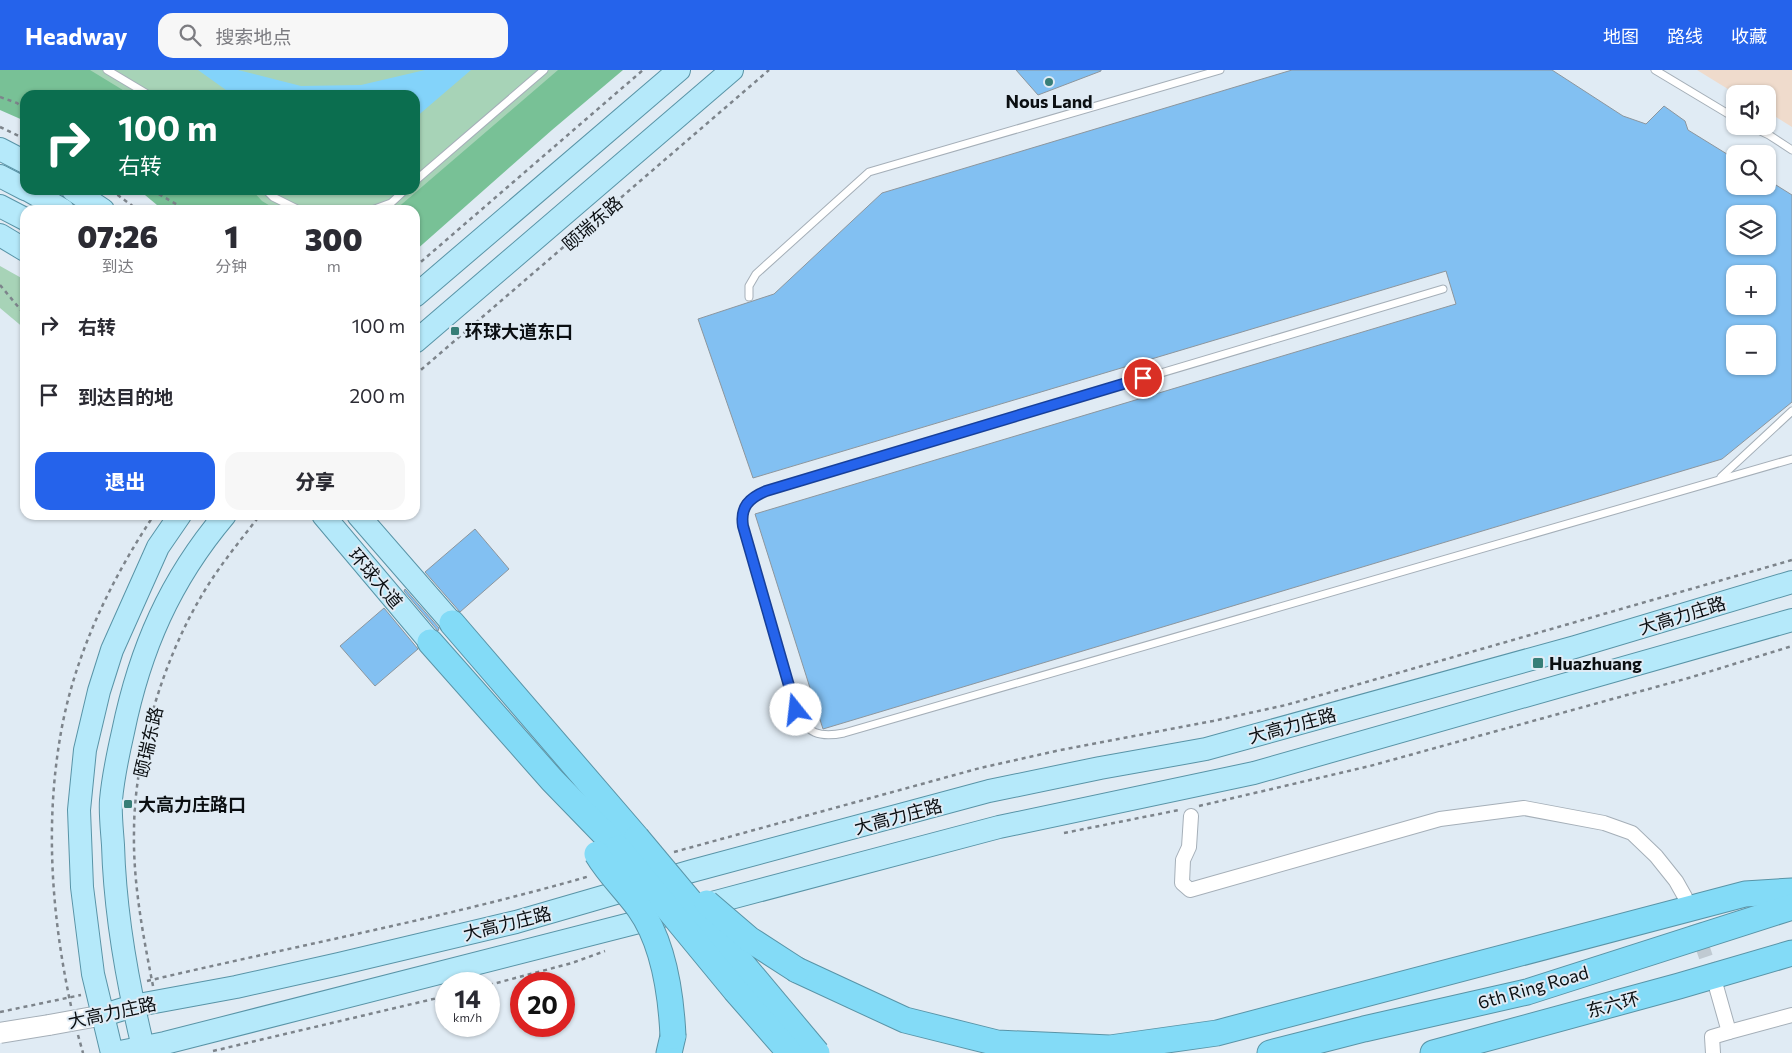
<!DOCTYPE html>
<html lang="zh">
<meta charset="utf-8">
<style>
:root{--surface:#fff;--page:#f7f7f7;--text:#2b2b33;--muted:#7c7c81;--accent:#2563eb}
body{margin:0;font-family:Commissioner,"Noto Sans SC",sans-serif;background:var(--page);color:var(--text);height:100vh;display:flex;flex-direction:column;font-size:19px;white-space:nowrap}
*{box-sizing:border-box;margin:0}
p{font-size:16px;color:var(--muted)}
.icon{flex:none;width:28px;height:28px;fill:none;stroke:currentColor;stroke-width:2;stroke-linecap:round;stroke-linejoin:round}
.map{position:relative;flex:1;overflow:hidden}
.panel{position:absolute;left:20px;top:135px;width:400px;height:315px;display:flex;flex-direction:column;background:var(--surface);border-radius:15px;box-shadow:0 1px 4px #0004}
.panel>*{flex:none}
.top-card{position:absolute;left:20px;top:20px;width:400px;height:105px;border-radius:15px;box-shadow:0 1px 4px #0004;background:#0b6e4f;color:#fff;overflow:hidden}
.fabs{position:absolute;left:1726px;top:15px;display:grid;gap:10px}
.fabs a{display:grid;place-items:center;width:50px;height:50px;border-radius:10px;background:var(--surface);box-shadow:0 1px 4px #0004;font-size:25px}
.speed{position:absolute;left:435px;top:902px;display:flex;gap:10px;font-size:25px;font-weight:700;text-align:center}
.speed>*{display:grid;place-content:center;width:65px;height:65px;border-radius:50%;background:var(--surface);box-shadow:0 1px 4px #0004;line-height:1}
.speed small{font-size:12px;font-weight:400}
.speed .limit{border:8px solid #d22;background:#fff;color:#111}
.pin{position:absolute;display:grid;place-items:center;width:42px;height:42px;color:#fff;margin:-21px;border:2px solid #fff;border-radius:50%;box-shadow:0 1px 5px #0007}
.me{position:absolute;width:55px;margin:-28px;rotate:344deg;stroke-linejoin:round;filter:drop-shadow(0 0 4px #0008)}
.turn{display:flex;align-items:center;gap:18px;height:105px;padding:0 15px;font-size:22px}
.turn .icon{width:65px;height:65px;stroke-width:2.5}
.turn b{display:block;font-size:35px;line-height:42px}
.eta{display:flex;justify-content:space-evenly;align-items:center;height:85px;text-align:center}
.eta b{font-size:30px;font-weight:800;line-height:35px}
.primary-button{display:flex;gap:10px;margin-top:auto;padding:10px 15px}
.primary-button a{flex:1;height:58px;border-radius:15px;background:var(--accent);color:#fff;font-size:20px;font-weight:800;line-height:58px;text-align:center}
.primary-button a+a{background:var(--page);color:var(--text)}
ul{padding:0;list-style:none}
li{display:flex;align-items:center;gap:15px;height:70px;padding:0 15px}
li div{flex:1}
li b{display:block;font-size:19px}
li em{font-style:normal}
header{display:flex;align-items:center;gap:30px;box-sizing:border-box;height:70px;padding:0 25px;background:var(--accent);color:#fff}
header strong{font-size:24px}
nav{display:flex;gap:28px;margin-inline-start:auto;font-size:18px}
.search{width:350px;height:45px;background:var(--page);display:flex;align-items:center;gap:12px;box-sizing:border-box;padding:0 18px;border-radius:15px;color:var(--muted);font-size:19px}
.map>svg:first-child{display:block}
</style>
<header>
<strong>Headway</strong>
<div class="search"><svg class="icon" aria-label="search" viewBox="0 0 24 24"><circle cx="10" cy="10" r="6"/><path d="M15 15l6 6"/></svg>搜索地点</div>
<nav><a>地图</a><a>路线</a><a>收藏</a></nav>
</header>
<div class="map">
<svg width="1792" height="983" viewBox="0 0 1792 983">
<rect width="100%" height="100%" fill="#e0ebf4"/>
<!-- commercial -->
<path fill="#efdbcc" d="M1697,0h95v57l-24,-15v-18h-32z"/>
<!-- green -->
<g fill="#a7d3b7">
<path d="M75,0h506l-166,140h-153l-20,-20h173v-95h-298z"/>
<path d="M0,196l25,14v49l-25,-21z"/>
</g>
<!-- forest -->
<g fill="#78c196">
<path d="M0,0h90l41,25h-106v26l-25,-11z"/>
<path d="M558,0h65l-71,60 -137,121v-41h-20z"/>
<path d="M139,120h113l10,11 15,9h-114z"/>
</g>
<!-- water -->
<path fill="#83d3fa" d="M198,0h40l63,16 60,-1 64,-15h46l-56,48v-23h-182z"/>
<!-- building -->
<g fill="#82c0f2" stroke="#8c969e" fill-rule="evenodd">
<path d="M1016,0h85v1l-63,24z"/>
<path d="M1292,0h260l71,46 23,8 18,-18 21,15 3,9 47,29v27h33v-6l24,15v207l-70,57 -899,270 -68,-215 701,-210 -10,-33 -693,207 -55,-159 76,-25 108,-101zM1735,144h33v32h-33zM1735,204h33v32h-33zM1735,264h33v32h-33z"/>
<path d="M475,459l34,40 -49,43 -35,-40z"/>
<path d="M405,519l34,39 -1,3 -34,-40z"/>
<path d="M384,538l34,41 -43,37 -35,-40z"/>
</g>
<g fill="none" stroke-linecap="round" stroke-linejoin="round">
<!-- street-tunnel -->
<path stroke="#c0cad2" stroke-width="14" stroke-dasharray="14 7" stroke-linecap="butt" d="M1688,834l26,77"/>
<!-- lane casing -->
<g stroke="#a5afb8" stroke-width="9">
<g id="lane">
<path d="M107,0l42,25"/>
<path d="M1655,0l80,48"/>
<path d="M1750,56l19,9 23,15"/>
<path d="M415,111l129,-111"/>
<path d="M266,120l7,7 26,13"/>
<path d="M372,140l19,-7 14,-13"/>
<path d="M1443,219l-668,199c-20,7 -37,12 -32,37l53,185c10,24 24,28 48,23l948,-274"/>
<path d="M749,227v-11l7,-12 113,-102 351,-102"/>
<path d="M1721,407l71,-66"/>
</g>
</g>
<!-- street casing -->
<g stroke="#a5afb8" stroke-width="16">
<g id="street">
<path d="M1191,746l-2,31 -6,13 -1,23 8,7 250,-71 84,-11 80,15 28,10 24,23 20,25 9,16"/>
<path d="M1716,916l13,46 63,-17"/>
<path d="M1713,983l-1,-16 17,-5"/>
</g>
</g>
<!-- secondary casing -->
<g stroke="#a5afb8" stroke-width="22">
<path id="secondary" d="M49,955l55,-10"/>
</g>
<!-- primary casing -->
<g stroke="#5994a7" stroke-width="24">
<g id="primary">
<path d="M0,79l25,13"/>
<path d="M0,106l25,13"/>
<path d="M28,120l35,20"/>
<path d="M73,120l30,20"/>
<path d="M0,136l25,13"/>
<path d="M0,165l25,15"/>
<path d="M415,226l264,-226"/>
<path d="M415,272l317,-272"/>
<path d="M323,445l107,127"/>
<path d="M358,445l94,108"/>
<path d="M693,838l306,-81 255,-54 538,-153"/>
<path d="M104,945l29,-9 103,-19 103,-23 177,-42 176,-51 297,-80 111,-23 106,-19 369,-102 217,-65"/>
<path d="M143,977c-16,-66 -28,-133 -30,-202 -1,-15 -3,-31 -2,-45 2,-23 7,-46 12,-68 17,-83 47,-152 102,-217"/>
<path d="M112,983l-19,-79 -11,-87 -3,-77 6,-60 14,-59 13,-41 46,-103 22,-32"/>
<path d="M115,983l50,-10 497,-127"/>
</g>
</g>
<!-- highway casing -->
<g stroke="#5994a7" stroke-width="27">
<g id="highway">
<path d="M452,553l185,215"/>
<path d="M430,572l122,138 66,68"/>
<path d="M797,900l108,50 92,23 113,5 107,-15 528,-139 47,-3"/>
<path d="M669,983l4,-17"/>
<path d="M1270,983l94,-24 163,-37 265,-85"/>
<path d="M1433,983l246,-67 113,-33"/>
</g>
</g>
<!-- path -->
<g stroke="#7d848b" stroke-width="2.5" stroke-dasharray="4 4" stroke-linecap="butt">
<path d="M0,27l17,6 8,6"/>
<path d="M0,57l25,12"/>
<path d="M111,120l27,20"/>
<path d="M152,120l34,20"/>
<path d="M415,197l228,-197"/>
<path d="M0,215l25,30"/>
<path d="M415,305l354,-305"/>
<path d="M1199,736l171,-40 322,-89 100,-31"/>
<path d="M1064,763l115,-23"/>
<path d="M674,782l306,-84 76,-17 157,-30 73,-16 506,-145"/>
<path d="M147,911c148,-35 297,-63 443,-105"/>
<path d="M489,915l83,-22 33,-12"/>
<path d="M153,916c-10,-51 -20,-103 -19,-154 0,-77 29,-172 68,-237 17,-29 38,-54 58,-80"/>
<path d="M71,936c-19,-88 -26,-179 -11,-268 13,-80 50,-157 94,-223"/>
<path d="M0,942l81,-17"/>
<path d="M78,965l5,18"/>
<path d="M213,981l233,-55"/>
</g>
<!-- lane -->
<use href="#lane" stroke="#fff" stroke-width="7"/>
<!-- street -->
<use href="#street" stroke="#fff" stroke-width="14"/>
<!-- secondary -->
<use href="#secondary" stroke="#fff" stroke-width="20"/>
<!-- primary -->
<use href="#primary" stroke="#b5e9fa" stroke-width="22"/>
<!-- highway -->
<use href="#highway" stroke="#83dbf7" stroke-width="25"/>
<!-- secondary-bridge casing -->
<g stroke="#a5afb8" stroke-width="22" stroke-linecap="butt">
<path id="secondary-bridge" d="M0,963l49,-8"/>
</g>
<!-- highway-bridge casing -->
<g stroke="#5994a7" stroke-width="27" stroke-linecap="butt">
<g id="highway-bridge">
<path d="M637,768l180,215"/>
<path d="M618,778l117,142 55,63"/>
<path d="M597,784c12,20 28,35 42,54 25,35 32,86 34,128"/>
<path d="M707,833l42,36 48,31"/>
</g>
</g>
<!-- secondary-bridge -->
<use href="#secondary-bridge" stroke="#fff" stroke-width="20"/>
<!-- highway-bridge -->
<use href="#highway-bridge" stroke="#83dbf7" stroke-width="25"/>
</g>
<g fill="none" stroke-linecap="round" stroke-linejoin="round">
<!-- route casing -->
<g stroke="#184099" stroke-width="12">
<path id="route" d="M796,640l-53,-184c-3,-19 6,-28 23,-35l377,-113"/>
</g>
<!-- route -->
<use href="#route" stroke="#2563eb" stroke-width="9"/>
</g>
<!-- markers -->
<g fill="#377e77" stroke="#e0ebf4" stroke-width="2">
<circle cx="1049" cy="12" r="5"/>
<rect x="450" y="256" width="10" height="10" rx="2.5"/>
<rect x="1532" y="587" width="12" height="12" rx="2.5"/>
<rect x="123" y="729" width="10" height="10" rx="2.5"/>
</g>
<g text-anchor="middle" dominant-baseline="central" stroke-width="4" stroke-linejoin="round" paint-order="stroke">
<!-- poi labels -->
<g font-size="18" font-weight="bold" fill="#0b0f12" stroke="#e0ebf4" text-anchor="start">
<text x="1049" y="31" text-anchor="middle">Nous Land</text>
<text x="465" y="261">环球大道东口</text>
<text x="1549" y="593">Huazhuang</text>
<text x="138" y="734">大高力庄路口</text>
</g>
<!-- street labels -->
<g font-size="18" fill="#0b0f12" stroke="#e0ebf4">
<text transform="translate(592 153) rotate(-41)">颐瑞东路</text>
<text transform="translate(376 508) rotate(50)">环球大道</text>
<text transform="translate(1682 545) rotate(-17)">大高力庄路</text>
<text transform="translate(1292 655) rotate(-15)">大高力庄路</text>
<text transform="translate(148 672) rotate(-77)">颐瑞东路</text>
<text transform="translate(898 746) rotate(-15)">大高力庄路</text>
<text transform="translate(507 853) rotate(-14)">大高力庄路</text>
<text transform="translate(1533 917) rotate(-16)">6th Ring Road</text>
<text transform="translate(1613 934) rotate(-15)">东六环</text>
<text transform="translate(112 942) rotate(-12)">大高力庄路</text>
</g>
</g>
</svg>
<div class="fabs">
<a><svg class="icon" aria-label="sound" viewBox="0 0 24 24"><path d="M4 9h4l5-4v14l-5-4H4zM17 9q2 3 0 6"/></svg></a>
<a><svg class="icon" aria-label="search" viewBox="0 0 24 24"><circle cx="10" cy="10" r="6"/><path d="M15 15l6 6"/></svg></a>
<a><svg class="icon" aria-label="layers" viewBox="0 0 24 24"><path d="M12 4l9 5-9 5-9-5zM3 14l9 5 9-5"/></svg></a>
<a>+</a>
<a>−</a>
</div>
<div class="speed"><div>14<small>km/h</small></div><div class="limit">20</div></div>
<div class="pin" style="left:1143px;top:308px;background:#d93025"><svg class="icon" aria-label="arrive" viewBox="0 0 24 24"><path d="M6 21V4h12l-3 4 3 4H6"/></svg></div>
<svg class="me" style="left:796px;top:640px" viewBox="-20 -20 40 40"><circle r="19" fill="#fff"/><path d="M0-13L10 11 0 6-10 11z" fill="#2563eb"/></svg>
<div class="top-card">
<div class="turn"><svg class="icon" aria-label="right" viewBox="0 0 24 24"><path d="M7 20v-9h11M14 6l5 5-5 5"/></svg><div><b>100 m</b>右转</div></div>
</div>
<section class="panel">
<div class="eta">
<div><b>07:26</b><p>到达</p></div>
<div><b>1</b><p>分钟</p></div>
<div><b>300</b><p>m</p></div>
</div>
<ul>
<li><svg class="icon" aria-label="right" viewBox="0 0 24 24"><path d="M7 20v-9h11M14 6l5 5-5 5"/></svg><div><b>右转</b></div><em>100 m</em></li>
<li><svg class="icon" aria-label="arrive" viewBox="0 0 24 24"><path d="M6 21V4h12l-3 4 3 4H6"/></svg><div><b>到达目的地</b></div><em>200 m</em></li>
</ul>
<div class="primary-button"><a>退出</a><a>分享</a></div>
</section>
</div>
